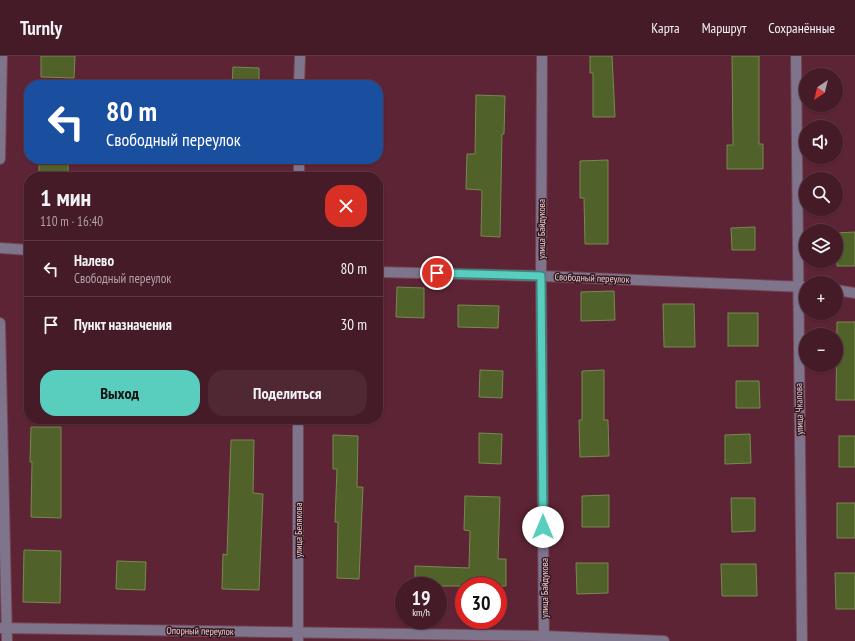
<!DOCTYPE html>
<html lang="ru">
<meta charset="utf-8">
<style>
:root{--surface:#461b28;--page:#502834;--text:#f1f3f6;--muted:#b0a1a8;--line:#5e3945;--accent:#59cebf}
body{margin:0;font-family:"PT Sans Narrow",sans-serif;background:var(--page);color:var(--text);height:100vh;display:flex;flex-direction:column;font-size:15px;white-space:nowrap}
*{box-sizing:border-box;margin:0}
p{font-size:13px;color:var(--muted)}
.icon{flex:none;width:22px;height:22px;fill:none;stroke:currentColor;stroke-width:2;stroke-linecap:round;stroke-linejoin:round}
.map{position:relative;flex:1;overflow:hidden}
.side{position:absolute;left:24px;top:116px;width:359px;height:252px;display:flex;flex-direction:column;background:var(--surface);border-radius:16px;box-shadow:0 1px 3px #0004,0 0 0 1px var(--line)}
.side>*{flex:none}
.hud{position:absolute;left:24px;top:24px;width:359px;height:84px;border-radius:16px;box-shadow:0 1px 3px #0004,0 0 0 1px var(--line);background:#1a4fa0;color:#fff;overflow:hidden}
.needle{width:26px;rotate:215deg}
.controls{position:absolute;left:799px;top:12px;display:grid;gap:8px}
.controls a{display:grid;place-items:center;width:44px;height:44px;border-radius:50%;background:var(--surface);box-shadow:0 1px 3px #0004,0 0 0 1px var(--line);font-size:20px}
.speed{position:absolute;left:395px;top:521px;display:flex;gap:8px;font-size:20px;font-weight:700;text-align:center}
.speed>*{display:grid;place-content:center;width:52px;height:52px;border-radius:50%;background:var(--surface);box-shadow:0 1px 3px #0004,0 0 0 1px var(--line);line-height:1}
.speed small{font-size:10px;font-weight:400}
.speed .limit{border:6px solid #d22;background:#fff;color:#111}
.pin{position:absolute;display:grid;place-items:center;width:34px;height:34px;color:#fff;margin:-17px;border:2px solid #fff;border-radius:50%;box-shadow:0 1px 4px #0007}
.me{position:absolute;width:44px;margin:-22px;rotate:0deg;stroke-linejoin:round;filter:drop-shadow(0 0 3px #0008)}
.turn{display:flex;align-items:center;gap:14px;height:84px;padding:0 16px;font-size:18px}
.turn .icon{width:52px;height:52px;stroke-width:2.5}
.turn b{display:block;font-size:28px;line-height:34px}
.round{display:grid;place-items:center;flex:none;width:42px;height:42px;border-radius:16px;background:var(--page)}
.summary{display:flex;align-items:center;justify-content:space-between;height:68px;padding:0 16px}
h1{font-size:24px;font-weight:800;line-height:30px}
.primary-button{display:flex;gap:8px;margin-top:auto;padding:8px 16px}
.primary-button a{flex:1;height:46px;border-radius:16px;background:var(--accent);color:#111;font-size:16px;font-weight:800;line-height:46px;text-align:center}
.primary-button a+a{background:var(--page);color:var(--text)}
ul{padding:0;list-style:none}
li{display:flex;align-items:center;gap:12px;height:56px;padding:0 16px;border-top:1px solid var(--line)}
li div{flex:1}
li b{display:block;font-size:15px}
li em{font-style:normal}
header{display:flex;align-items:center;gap:24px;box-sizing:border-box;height:56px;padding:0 20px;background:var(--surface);border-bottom:1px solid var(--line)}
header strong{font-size:19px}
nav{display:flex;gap:22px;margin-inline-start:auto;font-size:14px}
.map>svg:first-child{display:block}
</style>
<header>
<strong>Turnly</strong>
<nav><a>Карта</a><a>Маршрут</a><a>Сохранённые</a></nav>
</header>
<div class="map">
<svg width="855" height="585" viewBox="0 0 855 585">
<rect width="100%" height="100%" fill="#5d2435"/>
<!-- building -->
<g fill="#506129" stroke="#778a4f">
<path d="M41,0h34l-1,22 -33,-1z"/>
<path d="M590,0h22l3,61h-22v-44h-3z"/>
<path d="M732,0h27v88h4v25h-36v-24h6z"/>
<path d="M233,11l26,1v17h-27z"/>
<path d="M476,39l29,1 -1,38h-2l-2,103 -19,-1 1,-46 -16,-1 1,-35h8z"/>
<path d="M39,104l29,1v16h-29z"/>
<path d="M608,104v84h-23l-1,-46h-4v-37z"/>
<path d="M755,171v23h-23l-1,-22z"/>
<path d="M855,176v34h-18l-1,-33z"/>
<path d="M397,231l27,1v30l-28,-1z"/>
<path d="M614,235l1,29 -34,1v-29z"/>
<path d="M663,248h31l1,43h-31z"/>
<path d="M458,249l41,1 -1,22 -40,-1z"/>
<rect x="728" y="257" width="30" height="33"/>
<path d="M837,266h18v78h-19z"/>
<path d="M480,314l23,1 -1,27 -23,-1z"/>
<path d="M604,314v50h4l1,36 -29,1 -1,-37h3v-49z"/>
<path d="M736,325h23l1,27h-24z"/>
<path d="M31,371h30v91l-30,-1 1,-55h-2z"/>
<path d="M479,377l23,1 -1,30 -22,-1z"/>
<path d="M750,378l1,29 -26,1v-29z"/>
<path d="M333,379l25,1 -1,51h6l-4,92 -22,-1 1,-56h-3l2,-53h-4z"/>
<rect x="839" y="380" width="16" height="31"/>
<path d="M231,384h23l-1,53 10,1 -4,96 -37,-1 1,-35 4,1z"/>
<path d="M609,439v32h-27v-31z"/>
<path d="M465,440l35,1 -2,62h8v27h-91v-20l54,2 1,-37 -6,-1z"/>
<path d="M731,442h24v33l-23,1z"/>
<rect x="837" y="447" width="18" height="35"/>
<path d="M24,494l37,1 -1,52 -37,-1z"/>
<path d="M117,505l29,1 -1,28 -29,-1z"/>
<path d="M576,507h32v30l-31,1z"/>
<path d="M721,508h35l1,32h-35z"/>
<path d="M835,517h20v36h-19z"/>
</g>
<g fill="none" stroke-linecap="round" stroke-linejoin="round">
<!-- minor casing -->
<g stroke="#774251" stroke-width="12">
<g id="minor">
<path d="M542,0l-1,220 3,365"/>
<path d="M796,0l6,585"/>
<path d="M299,29l1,-29"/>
<path d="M0,103l2,-103"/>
<path d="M299,121v-18"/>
<path d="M0,192l29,2"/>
<path d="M378,216l163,4 265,11"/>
<path d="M836,234l19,3"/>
<path d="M0,267l7,318"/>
<path d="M0,572l544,8 120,5"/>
<path d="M298,585v-222"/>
</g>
</g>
<!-- minor -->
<use href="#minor" stroke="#7e748c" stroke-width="10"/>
</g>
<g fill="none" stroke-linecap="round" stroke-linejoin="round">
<!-- route casing -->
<g stroke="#3a867c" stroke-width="10">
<path id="route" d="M437,217l104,3 2,251"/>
</g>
<!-- route -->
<use href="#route" stroke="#59cebf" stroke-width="7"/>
</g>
<g text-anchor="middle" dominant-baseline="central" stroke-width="3" stroke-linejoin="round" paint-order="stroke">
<!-- street labels -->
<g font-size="10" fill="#f0cbd3" stroke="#32181f">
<text transform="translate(541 173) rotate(-90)">улица Байдукова</text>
<text transform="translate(592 222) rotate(2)">Свободный переулок</text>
<text transform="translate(799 353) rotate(-91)">улица Чкалова</text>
<text transform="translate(298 474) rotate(-90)">улица Белякова</text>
<text transform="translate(544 532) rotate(-90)">улица Байдукова</text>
<text transform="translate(200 575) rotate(1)">Опорный переулок</text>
</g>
</g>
</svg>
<div class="controls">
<a><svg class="needle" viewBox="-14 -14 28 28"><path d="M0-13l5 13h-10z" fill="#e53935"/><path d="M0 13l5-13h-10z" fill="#b0a1a8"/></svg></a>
<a><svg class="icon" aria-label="sound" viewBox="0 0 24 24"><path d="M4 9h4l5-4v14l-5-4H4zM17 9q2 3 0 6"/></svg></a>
<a><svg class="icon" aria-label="search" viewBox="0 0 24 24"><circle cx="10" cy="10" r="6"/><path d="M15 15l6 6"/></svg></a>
<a><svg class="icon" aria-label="layers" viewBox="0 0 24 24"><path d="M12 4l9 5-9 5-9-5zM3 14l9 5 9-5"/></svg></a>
<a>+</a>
<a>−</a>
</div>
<div class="speed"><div>19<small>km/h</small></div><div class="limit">30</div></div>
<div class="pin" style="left:437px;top:217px;background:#d93025"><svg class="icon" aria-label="arrive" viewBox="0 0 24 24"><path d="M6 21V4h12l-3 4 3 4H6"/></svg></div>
<svg class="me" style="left:543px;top:471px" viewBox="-20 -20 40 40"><circle r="19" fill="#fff"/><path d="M0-13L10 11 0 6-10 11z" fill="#59cebf"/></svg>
<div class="hud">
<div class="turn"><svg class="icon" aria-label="left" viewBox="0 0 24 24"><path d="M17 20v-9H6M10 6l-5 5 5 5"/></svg><div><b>80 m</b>Свободный переулок</div></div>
</div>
<section class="side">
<div class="summary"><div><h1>1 мин</h1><p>110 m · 16:40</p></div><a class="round" style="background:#d93025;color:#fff"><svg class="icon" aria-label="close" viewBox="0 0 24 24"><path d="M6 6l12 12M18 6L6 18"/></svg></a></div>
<ul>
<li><svg class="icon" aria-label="left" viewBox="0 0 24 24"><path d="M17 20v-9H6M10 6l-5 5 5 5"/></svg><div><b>Налево</b><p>Свободный переулок</p></div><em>80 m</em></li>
<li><svg class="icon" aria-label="arrive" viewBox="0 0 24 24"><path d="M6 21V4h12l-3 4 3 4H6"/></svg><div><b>Пункт назначения</b></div><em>30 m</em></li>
</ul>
<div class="primary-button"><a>Выход</a><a>Поделиться</a></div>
</section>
</div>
